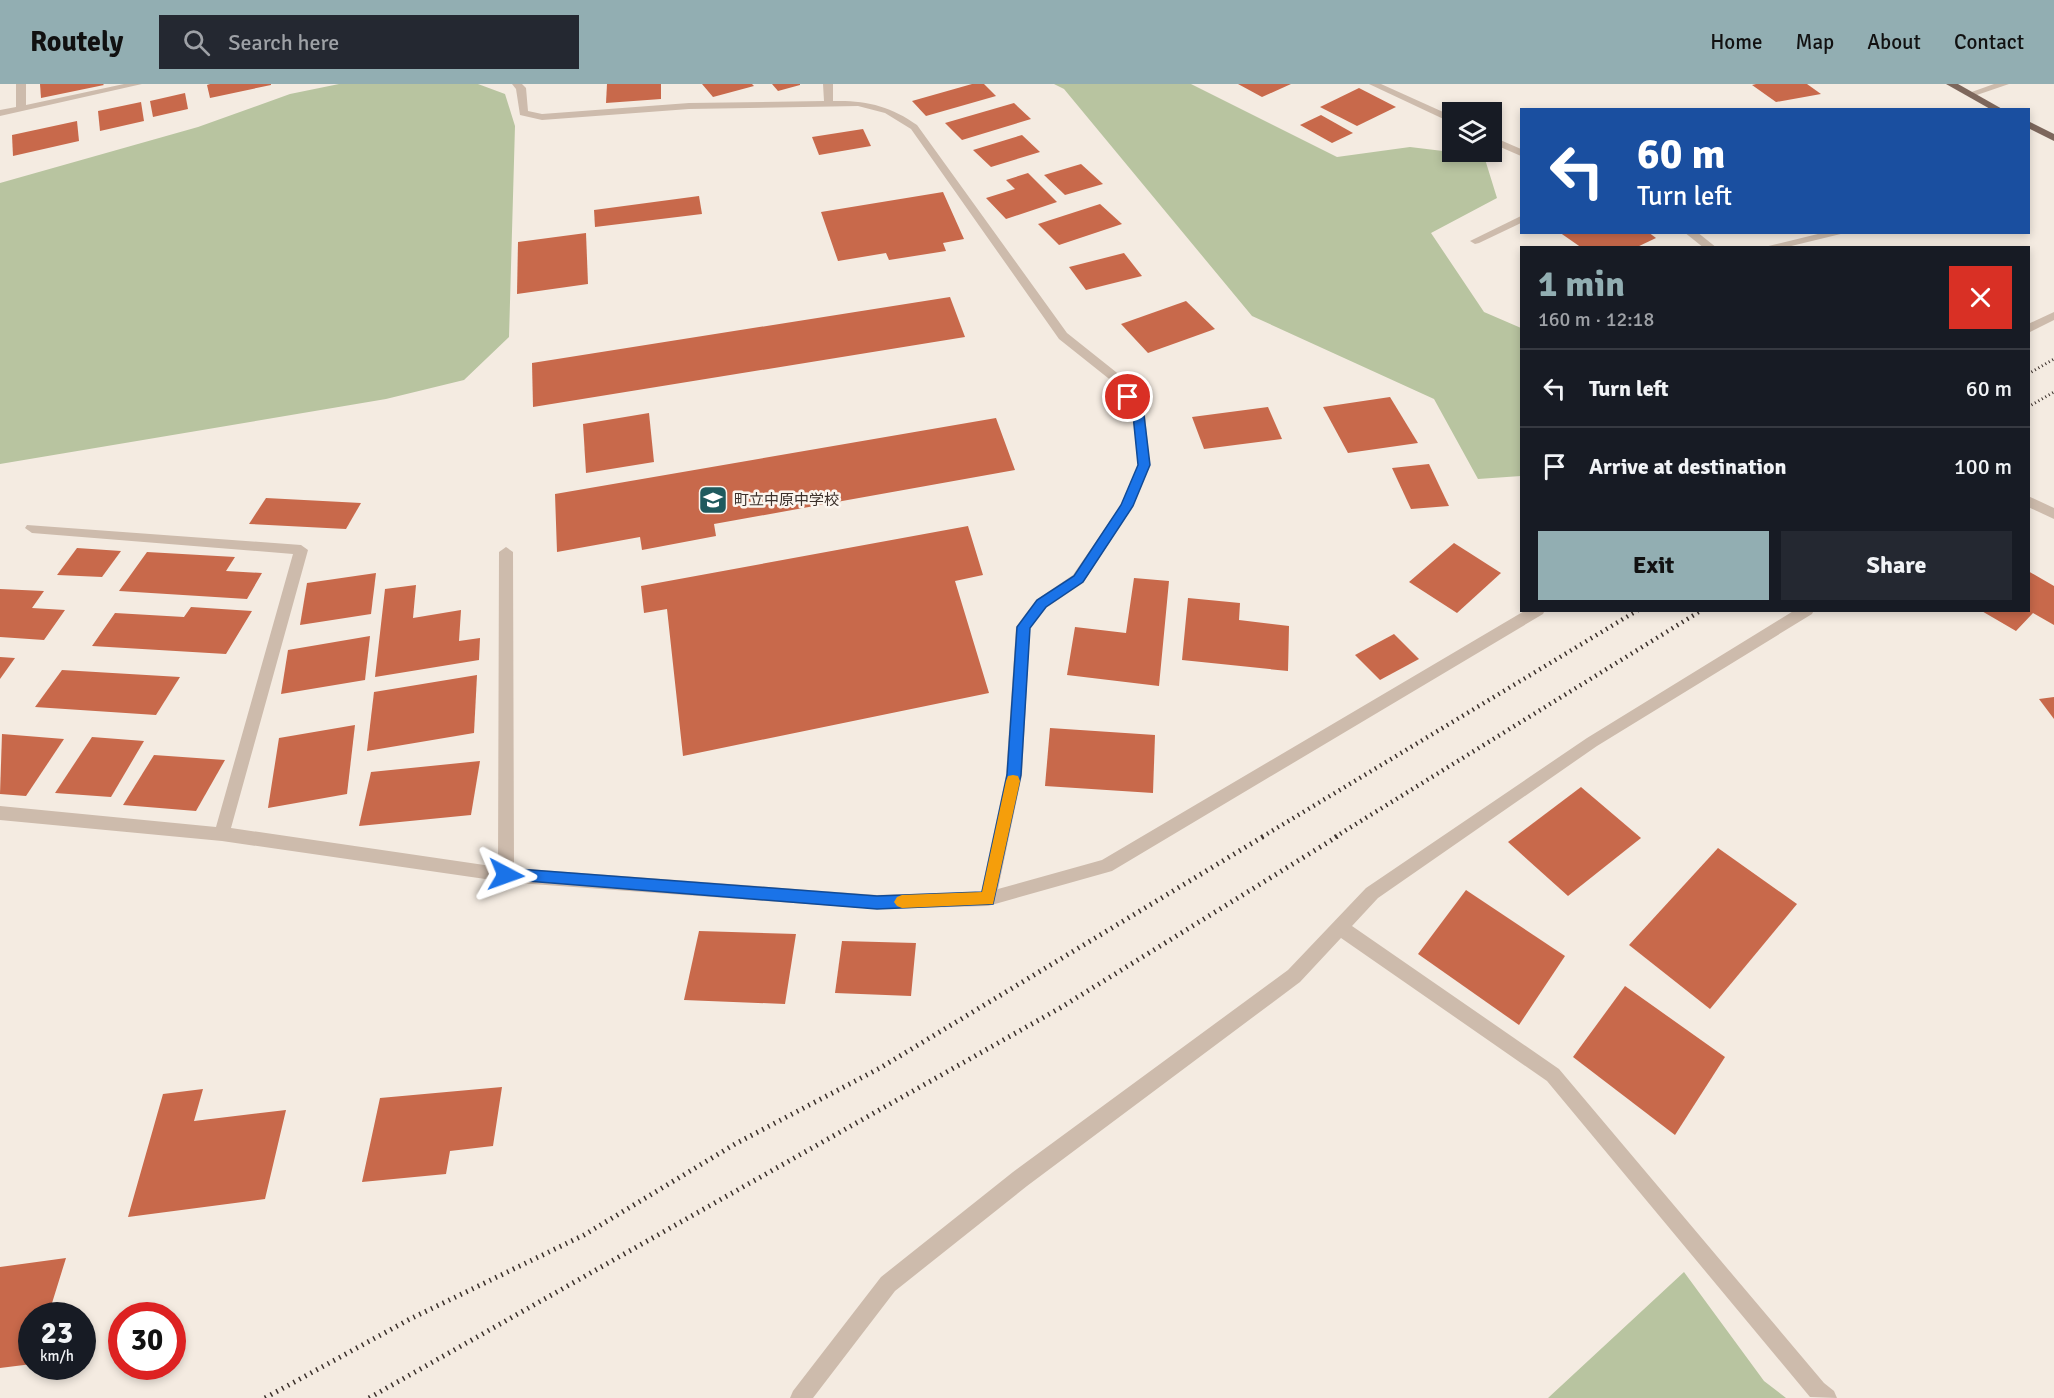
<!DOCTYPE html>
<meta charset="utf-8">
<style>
:root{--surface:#171b24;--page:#242831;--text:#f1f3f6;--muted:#9ea1a6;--line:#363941;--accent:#92aeb2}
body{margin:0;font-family:Signika,"Noto Sans JP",sans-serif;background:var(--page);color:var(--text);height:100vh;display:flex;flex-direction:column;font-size:22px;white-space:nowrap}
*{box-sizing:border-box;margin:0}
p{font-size:20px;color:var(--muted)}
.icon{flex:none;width:33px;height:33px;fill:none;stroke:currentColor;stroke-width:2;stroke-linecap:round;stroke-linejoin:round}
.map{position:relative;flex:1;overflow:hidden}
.panel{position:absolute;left:1520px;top:162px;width:510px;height:366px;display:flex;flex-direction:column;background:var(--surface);border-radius:0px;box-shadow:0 3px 9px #0003}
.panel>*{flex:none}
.guide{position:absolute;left:1520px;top:24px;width:510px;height:126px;border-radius:0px;box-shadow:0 3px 9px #0003;background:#1a4fa0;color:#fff;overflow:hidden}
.controls{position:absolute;left:1442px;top:18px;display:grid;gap:12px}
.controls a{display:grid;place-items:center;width:60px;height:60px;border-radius:0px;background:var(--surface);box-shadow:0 3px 9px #0003;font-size:30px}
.speed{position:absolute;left:18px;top:1218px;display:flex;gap:12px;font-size:30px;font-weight:700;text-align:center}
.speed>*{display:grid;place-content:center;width:78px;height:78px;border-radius:50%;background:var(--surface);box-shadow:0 3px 9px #0003;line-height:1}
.speed small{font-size:15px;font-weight:400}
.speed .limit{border:9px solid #d22;background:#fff;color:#111}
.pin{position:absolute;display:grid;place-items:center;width:51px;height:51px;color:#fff;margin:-26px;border:3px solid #fff;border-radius:50%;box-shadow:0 2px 6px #0007}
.me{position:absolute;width:66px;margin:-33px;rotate:94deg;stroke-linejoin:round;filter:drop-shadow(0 0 4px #0008)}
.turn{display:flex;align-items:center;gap:21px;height:126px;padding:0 18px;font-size:27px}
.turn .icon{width:78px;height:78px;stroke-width:2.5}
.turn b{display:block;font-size:42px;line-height:51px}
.round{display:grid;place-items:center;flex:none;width:63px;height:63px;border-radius:0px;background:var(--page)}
.headline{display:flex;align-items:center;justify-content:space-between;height:102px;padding:0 18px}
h1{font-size:36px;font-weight:800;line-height:45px;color:var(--accent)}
.primary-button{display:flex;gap:12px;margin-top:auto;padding:12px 18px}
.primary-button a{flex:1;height:69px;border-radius:0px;background:var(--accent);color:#111;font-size:24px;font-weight:800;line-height:69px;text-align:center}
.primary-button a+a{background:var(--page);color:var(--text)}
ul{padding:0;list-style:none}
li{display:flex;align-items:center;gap:18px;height:78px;padding:0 18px;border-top:2px solid var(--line)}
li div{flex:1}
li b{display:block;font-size:22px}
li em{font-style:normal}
header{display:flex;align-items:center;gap:36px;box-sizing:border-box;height:84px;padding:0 30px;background:var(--accent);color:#111}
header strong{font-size:28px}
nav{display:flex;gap:33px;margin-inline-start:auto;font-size:21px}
.search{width:420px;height:54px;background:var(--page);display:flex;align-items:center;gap:15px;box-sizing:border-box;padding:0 21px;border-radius:0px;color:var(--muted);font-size:22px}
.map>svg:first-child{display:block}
</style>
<header>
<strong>Routely</strong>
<div class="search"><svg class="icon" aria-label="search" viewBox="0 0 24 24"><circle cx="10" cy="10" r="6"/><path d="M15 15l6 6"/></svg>Search here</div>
<nav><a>Home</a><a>Map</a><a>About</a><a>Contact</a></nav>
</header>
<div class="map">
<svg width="2054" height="1314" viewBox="0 0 2054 1314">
<rect width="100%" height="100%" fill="#f4ebe1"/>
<!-- green -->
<g fill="#b8c4a0">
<path d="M339,0h139l27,10 10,32 -6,211 -45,43 -78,19 -386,65v-281l198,-56 92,-33z"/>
<path d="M1054,0h137l146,73 73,-10 74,9 13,42 -66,35 53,79 37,16v148l-43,3 -44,-80 -182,-83 -188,-227z"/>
<path d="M1684,1188l80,109 22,17h-238z"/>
</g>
<!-- building -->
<g fill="#c8694b">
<path d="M40,0h63l1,1 -63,13z"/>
<path d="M210,0h61v1l-61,13 -3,-13z"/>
<path d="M607,0h54v15l-55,4z"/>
<path d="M702,0h50l2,2 -41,11z"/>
<path d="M772,0h28v1l-22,6z"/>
<path d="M972,0h12l12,12 -70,20 -14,-15z"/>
<path d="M1238,0h53l-29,13z"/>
<path d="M1756,0h51l14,10 -45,8 -24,-17z"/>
<path d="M1359,4l37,19 -39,19 -37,-19z"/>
<path d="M185,9l3,16 -35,8 -3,-16z"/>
<path d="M141,18l3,19 -44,10 -2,-20z"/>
<path d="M1014,19l17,16 -69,21 -17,-17z"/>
<path d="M1321,31l32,18 -21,10 -32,-18z"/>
<path d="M77,37l2,20 -66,15 -1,-21z"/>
<path d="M863,45l8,17 -52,9 -7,-18z"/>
<path d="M1022,51l18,17 -49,15 -18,-17z"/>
<path d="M1081,80l22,20 -38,11 -21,-20z"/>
<path d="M1028,89l29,29 -51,17 -20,-21 29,-9 -9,-9z"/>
<path d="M943,108l21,47 -21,4 3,8 -57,9 -3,-7 -48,8 -17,-49z"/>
<path d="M699,112l3,18 -107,13 -1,-17z"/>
<path d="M1100,120l22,20 -63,21 -21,-21z"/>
<path d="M1559,148h89l8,6 -21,10h-53z"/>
<path d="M586,149l2,51 -71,10 1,-52z"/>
<path d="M1124,169l18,23 -56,14 -17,-23z"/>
<path d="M950,213l15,40 -432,70 -1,-44z"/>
<path d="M1186,217l29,28 -67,24 -27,-29z"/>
<path d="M1390,313l28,46 -70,10 -25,-46z"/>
<path d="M1268,323l14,32 -78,10 -12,-32z"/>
<path d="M649,329l5,49 -68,11 -3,-49z"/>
<path d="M996,334l19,52 -301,54 2,12 -74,14 -2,-13 -83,15 -2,-58z"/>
<path d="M1429,380l20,42 -38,3 -19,-41z"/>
<path d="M266,414l95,5 -15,26 -97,-5z"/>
<path d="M968,442l15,49 -28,6 34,112 -306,63 -16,-147 -23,4 -3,-27z"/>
<path d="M1454,459l47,30 -44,40 -48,-31z"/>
<path d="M77,464l44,3 -19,26 -45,-2z"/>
<path d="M147,468l88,5 -9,14 36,2 -15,26 -128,-8z"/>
<path d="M2028,487l26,15v39l-21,-12 -17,18 -36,-21h48z"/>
<path d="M376,489l-5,41 -71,11 7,-42z"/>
<path d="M1134,494l35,3 -10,105 -92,-11 8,-48 51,6z"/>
<path d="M416,501l-3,33 48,-8 -2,31 21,-3 -1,22 -104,17 10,-88z"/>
<path d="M0,505l44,2 -12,17 33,2 -21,30 -44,-3z"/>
<path d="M1188,514l52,5 -1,17 50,6 -1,45 -106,-11z"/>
<path d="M191,523l61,4 -26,43 -134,-8 23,-33 69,4z"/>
<path d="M1394,550l25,25 -39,21 -25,-25z"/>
<path d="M370,552l-5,44 -84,14 7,-44z"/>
<path d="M0,573l15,1 -15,21z"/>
<path d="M62,586l118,7 -24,38 -121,-8z"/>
<path d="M477,591l-3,58 -107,18 7,-59z"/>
<path d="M2054,613v22l-15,-20z"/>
<path d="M355,641l-8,69 -79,14 11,-70z"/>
<path d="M1050,644l105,7 -2,58 -108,-7z"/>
<path d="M2,650l62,5 -38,57 -26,-2z"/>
<path d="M92,653l52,4 -33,56 -56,-4z"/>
<path d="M154,671l71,5 -29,51 -73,-6z"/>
<path d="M480,677l-9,54 -112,11 12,-54z"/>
<path d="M1581,703l60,51 -73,58 -60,-54z"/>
<path d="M1718,764l79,56 -87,105 -81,-64z"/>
<path d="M1466,806l99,66 -46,69 -101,-71z"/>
<path d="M699,847l97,3 -11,70 -101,-4z"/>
<path d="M842,857l74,2 -5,53 -76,-3z"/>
<path d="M1625,902l100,71 -50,78 -102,-78z"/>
<path d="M502,1003l-9,59 -43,5 -4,23 -84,8 18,-84z"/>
<path d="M203,1005l-9,32 92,-11 -21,89 -137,18 35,-123z"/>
<path d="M66,1174l-18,58h-16v48l-32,4v-101z"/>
</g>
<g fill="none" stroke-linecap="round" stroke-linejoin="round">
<!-- minor -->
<g fill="#cdbbac" fill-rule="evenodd">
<path d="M16,0h10v21l98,-21h18l-142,32v-6l16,-3z"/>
<path d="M512,0h10l4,4 2,23 14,3 147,-11 135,-2 -1,-17h10v17c32,-1 58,5 84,24l150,208 54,43 24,39 5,50 -17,41 -50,77 -37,25 -16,20 -8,147 -24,114 104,-29 424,-250h19l-2,4 -431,257 -124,35 -111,3 -371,-27 -284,-41 -222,-21v-14l216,21 77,-273 -261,-21 -7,-5 2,-3 274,20 7,5 -77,278 267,39 1,-315 7,-5 7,5 1,316 363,27 104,-3 25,-117 10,-148 20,-27 37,-25 48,-70 17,-40 -5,-50 -20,-33 -54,-43 -148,-210 -26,-16 -27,-7 -169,3 -147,11 -22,-5 -4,-26z"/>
<path d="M1369,0h12l71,32v7z"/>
<path d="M1994,0h15l-38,13 -5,-3z"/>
<path d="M1491,52l30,13v7l-30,-13z"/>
<path d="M1521,132v7l-42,20 -4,1 -5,-3z"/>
<path d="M1684,148h13l20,16h-13z"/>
<path d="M1826,148h23l-66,16h-23z"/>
<path d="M2054,228v8l-26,13v-9z"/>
<path d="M2028,412l26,12v11l-26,-12z"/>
<path d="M1795,526h19l-2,4 -215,132 -219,152 -26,28 207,143 265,314 10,8 3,7 -27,-1 -263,-316 -206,-143 -41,44 -273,204 -132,105 -82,107h-23l3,-7 88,-114 132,-105 275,-202 78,-82 221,-150z"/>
</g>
<!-- major -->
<g fill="#7d675c" fill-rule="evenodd">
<path d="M1946,0h12l46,26h-12z"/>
<path d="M2028,37l26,13v7l-26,-13z"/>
</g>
<!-- rail-far2 -->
<g stroke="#3b302b" stroke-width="3" stroke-dasharray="1 3" stroke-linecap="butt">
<path d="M2028,290l26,-15"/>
<path d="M2028,323l26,-15"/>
</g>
<!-- rail-far1 -->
<g stroke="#3b302b" stroke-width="4.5" stroke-dasharray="1.5 4.5" stroke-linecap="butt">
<path d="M1262,753l376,-227"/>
<path d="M1335,753l367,-227"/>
</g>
<!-- rail -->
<g stroke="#3b302b" stroke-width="5" stroke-dasharray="1.5 5" stroke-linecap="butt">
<path d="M265,1314l145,-79 174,-84 151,-91 145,-76 384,-232"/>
<path d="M369,1314l691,-390 278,-172"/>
</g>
</g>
<!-- route -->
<path fill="#1a73e8" stroke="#114b97" stroke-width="1.5" d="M1128,310l4,1 12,20 6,50 -17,41 -50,76 -37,25 -16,21 -9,147 -28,129 -116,5 -376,-30 -2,-4 2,-5 5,-2 371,28 105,-4 25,-117 10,-148 20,-27 37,-24 47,-71 17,-40 -5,-50 -10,-18z"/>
<!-- slow -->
<path fill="#f59e0b" d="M1013,691l5,1 2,5 -27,123 -91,4 -5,-2 -3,-4 3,-5 5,-2 80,-3 24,-111 2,-5z"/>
<!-- icons -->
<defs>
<g id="school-square" transform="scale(1.5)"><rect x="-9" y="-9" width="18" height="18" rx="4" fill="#1f5a5e" stroke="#fbf5ee"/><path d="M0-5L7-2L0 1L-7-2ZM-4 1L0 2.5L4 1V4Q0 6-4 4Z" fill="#fff"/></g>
</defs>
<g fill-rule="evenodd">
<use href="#school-square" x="713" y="416"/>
</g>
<g text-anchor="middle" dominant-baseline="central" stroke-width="5" stroke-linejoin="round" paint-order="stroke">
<!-- poi labels -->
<g font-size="15" fill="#3b302b" stroke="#fbf5ee" text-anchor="start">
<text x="734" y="416">町立中原中学校</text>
</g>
</g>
</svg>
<div class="controls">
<a><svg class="icon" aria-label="layers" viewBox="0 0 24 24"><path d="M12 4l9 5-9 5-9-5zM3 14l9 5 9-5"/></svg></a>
</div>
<div class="speed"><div>23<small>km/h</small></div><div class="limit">30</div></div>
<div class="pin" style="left:1128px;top:313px;background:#d93025"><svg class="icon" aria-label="arrive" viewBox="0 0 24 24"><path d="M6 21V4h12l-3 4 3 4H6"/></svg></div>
<svg class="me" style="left:506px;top:791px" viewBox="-20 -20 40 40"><path d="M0-17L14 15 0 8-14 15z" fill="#1a73e8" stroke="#fff" stroke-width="4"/></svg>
<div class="guide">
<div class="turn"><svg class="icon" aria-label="left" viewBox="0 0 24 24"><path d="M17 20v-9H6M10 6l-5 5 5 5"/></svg><div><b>60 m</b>Turn left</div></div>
</div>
<section class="panel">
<div class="headline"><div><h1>1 min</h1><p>160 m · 12:18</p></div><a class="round" style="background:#d93025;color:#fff"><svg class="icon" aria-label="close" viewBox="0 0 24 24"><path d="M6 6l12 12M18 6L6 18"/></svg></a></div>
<ul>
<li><svg class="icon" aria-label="left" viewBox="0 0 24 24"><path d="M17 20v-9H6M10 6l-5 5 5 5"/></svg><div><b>Turn left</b></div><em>60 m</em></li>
<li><svg class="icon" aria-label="arrive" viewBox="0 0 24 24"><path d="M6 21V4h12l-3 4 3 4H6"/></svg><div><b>Arrive at destination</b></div><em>100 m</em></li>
</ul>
<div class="primary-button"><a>Exit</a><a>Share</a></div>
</section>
</div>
